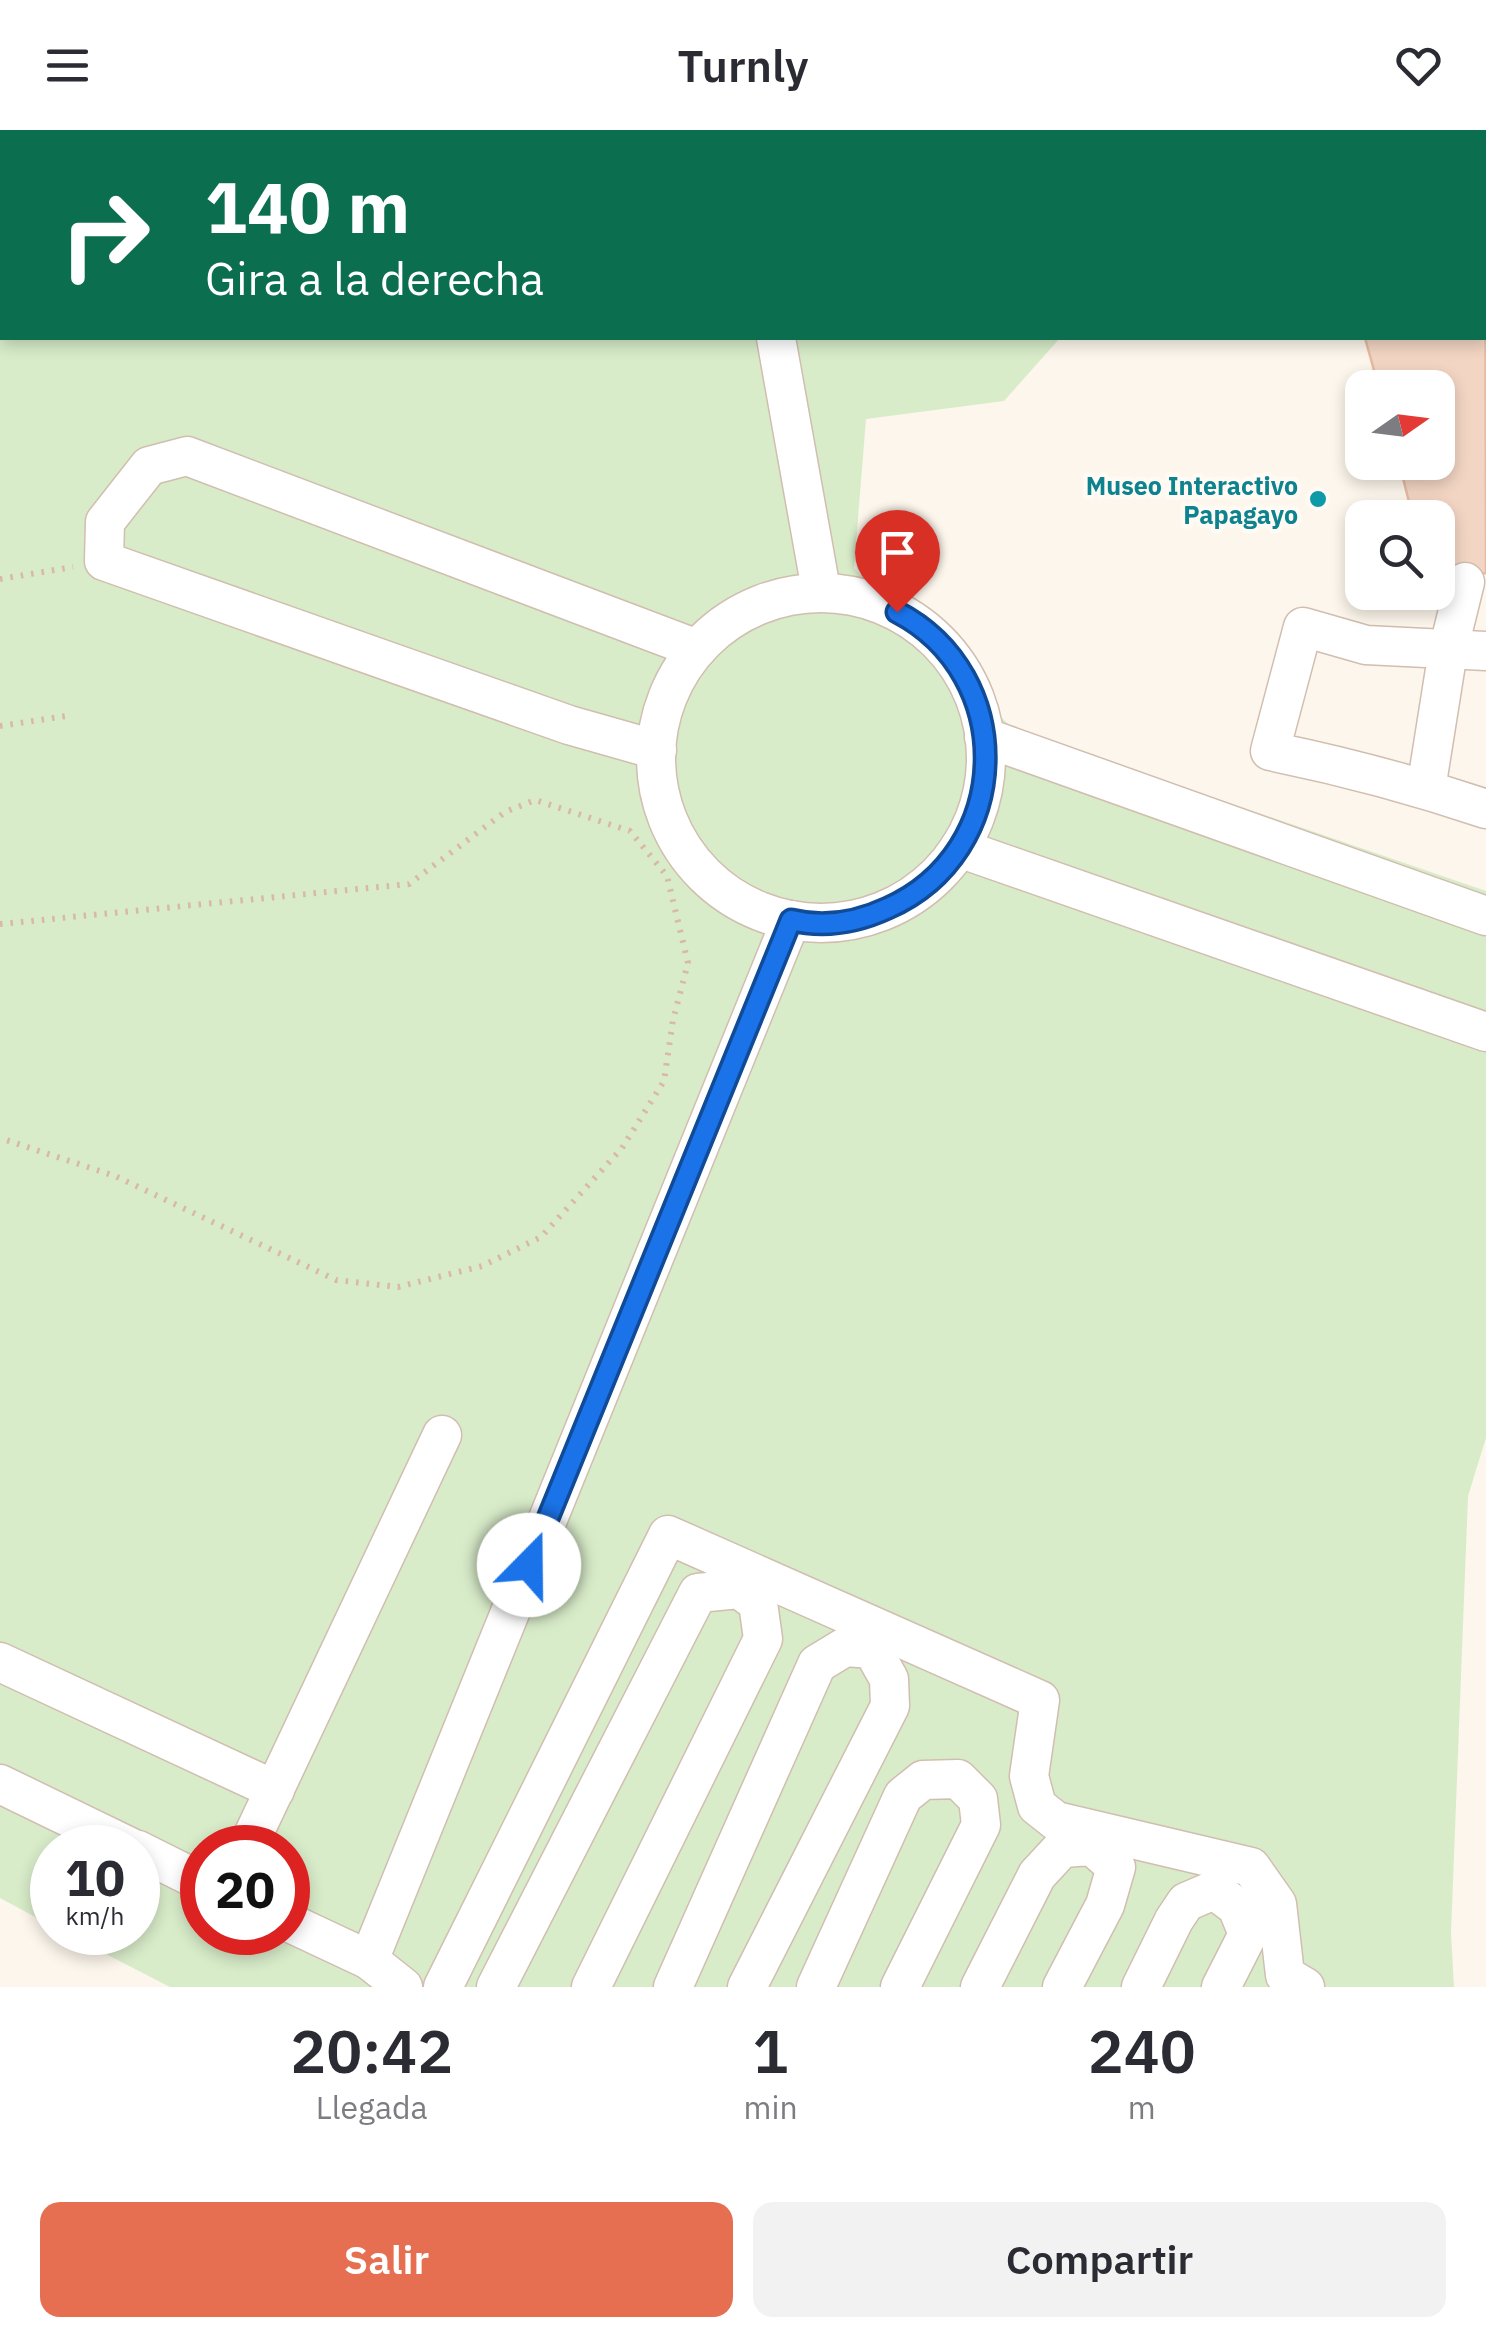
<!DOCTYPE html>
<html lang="es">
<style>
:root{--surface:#fff;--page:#f2f2f3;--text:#2b2b33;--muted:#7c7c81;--accent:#e76f51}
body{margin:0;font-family:"IBM Plex Sans",sans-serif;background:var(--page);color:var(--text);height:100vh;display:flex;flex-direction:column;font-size:38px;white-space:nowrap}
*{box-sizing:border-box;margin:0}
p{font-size:32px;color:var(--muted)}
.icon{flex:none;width:55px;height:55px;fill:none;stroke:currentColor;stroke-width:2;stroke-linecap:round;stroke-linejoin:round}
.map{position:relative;height:1857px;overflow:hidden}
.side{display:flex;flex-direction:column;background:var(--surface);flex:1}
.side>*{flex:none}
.top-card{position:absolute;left:0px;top:0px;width:1488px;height:210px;box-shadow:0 5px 15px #0003;background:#0b6e4f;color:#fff;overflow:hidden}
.needle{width:65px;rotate:76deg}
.buttons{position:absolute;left:1345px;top:240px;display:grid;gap:20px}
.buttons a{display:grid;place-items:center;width:110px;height:110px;border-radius:20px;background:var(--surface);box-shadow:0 5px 15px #0003;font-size:50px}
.speed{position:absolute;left:30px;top:1695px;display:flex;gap:20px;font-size:50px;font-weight:700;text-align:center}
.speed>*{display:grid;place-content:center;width:130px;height:130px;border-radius:50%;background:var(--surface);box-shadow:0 5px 15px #0003;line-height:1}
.speed small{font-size:25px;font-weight:400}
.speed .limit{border:15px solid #d22;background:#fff;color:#111}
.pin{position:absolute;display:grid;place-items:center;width:85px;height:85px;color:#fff;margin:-102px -42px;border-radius:50% 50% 50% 0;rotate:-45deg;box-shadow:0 0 10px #0007}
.pin .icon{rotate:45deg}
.me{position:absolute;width:110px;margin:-55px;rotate:22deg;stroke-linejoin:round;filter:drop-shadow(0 0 8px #0008)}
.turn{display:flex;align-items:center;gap:35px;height:210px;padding:0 40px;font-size:45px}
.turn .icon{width:130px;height:130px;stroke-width:2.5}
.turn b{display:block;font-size:70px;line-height:85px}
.eta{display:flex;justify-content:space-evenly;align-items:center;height:170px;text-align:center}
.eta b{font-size:60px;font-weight:600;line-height:70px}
.cta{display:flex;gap:20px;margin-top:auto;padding:20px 40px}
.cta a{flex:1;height:115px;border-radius:20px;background:var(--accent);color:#fff;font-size:40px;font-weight:600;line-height:115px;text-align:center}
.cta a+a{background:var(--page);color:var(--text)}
header{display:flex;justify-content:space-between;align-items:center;height:130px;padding:0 40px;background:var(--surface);font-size:45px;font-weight:600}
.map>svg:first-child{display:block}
</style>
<header><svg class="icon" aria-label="menu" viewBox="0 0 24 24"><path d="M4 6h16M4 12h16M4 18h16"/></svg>Turnly<svg class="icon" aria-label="heart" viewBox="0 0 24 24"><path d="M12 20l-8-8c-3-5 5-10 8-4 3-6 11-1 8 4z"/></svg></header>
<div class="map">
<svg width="1486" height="1857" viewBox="0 0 1486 1857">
<rect width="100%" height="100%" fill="#fdf6ec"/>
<!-- green -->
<path fill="#d8ecc9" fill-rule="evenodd" d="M0,0h1223l-1,2h-1220v206h1058l-56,63 -138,18 -12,149 158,160 474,163v547l-18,58 -17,437 3,54h-1284l-105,-54 73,-1v-84h-86v78l-52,-28zM202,1718h86v84h-86z"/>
<!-- building -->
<path fill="#f3d5c3" stroke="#e6bba3" stroke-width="2.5" d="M1485,9l1,434 -35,5 -13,-14v-46h-25l-14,-56h39v-74h-59l-14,-50h120z"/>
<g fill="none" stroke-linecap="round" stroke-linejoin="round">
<!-- minor casing -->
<g stroke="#d1beb0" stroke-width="41">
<g id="minor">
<path d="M740,0l1,2"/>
<path d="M776,208l45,252"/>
<circle cx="821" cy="628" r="165"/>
<path d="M1486,521l-120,-6 -63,-18 -33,124c74,15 145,34 216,58"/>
<path d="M984,607l502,179"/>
<path d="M657,620l-88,-25 -465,-164 1,-39 44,-56 38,-10 510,193"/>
<path d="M1426,659l22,-138 17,-69"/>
<path d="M959,718l527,184"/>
<path d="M0,1532l275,128"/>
<path d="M0,1654l132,64"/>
<path d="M247,1718l195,-413"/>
<path d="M138,1720l64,32"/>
<path d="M288,1792l81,38"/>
<path d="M403,1857l-34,-27 422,-1040"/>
<path d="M443,1857l225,-452 372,165 -11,76 8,30 19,15 195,46 26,37 8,71 20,12"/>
<path d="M496,1857l202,-394 41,-4 19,14 5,36 -172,348"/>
<path d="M673,1857l144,-323 28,-17 27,2 17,30 1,27 -143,281"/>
<path d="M816,1857l87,-191 20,-16 35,-1 20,20 3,26 -81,162"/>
<path d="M980,1857l57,-112 25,-27 30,-2 24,21 -11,38 -43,82"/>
<path d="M1141,1857l33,-67 12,-18 28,-12 23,17 11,27 -27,53"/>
</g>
</g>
<!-- path -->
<g stroke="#d9b8a5" stroke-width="6" stroke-dasharray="2.5 8" stroke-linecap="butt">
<path d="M0,449l73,-12"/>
<path d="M0,596l66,-10"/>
<path d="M0,794l409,-40 96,-72 30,-12 95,31 37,45 21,87 -15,57 -9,61 -42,67 -81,89 -59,29 -84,21 -62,-7 -221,-104 -115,-38"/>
</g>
<!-- minor -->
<use href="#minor" stroke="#fff" stroke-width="38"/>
</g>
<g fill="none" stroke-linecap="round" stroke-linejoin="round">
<!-- route casing -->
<g stroke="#114b97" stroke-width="25">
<path id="route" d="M529,1435l262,-645c33,8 67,2 97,-12 126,-56 130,-233 9,-296"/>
</g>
<!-- route -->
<use href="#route" stroke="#1a73e8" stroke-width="18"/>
</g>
<!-- markers -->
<circle fill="#0f9aa8" stroke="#fffaf3" stroke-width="4" cx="1318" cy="369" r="10"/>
<g text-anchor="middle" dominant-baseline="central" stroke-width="9" stroke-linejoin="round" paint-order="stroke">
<!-- culture labels -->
<g font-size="25" font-weight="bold" fill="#0d838f" stroke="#fffaf3" text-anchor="end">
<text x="1298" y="355">Museo Interactivo<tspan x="1298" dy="29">Papagayo</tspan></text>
</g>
</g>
</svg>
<div class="buttons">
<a><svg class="needle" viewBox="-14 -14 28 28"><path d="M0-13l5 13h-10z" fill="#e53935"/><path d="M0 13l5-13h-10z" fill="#7c7c81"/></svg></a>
<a><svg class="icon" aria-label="search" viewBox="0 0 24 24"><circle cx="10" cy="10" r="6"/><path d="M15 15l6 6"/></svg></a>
</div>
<div class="speed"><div>10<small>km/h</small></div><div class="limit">20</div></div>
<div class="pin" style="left:897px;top:482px;background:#d93025"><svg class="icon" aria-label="arrive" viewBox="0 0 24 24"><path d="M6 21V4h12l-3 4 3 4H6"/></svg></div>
<svg class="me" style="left:529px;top:1435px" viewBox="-20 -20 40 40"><circle r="19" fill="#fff"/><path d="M0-13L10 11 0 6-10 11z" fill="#1a73e8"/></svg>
<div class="top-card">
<div class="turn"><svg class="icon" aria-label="right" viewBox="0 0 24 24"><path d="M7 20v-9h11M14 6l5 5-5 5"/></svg><div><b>140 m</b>Gira a la derecha</div></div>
</div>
</div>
<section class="side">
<div class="eta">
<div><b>20:42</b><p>Llegada</p></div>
<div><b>1</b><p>min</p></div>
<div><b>240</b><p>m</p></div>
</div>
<div class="cta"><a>Salir</a><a>Compartir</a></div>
</section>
